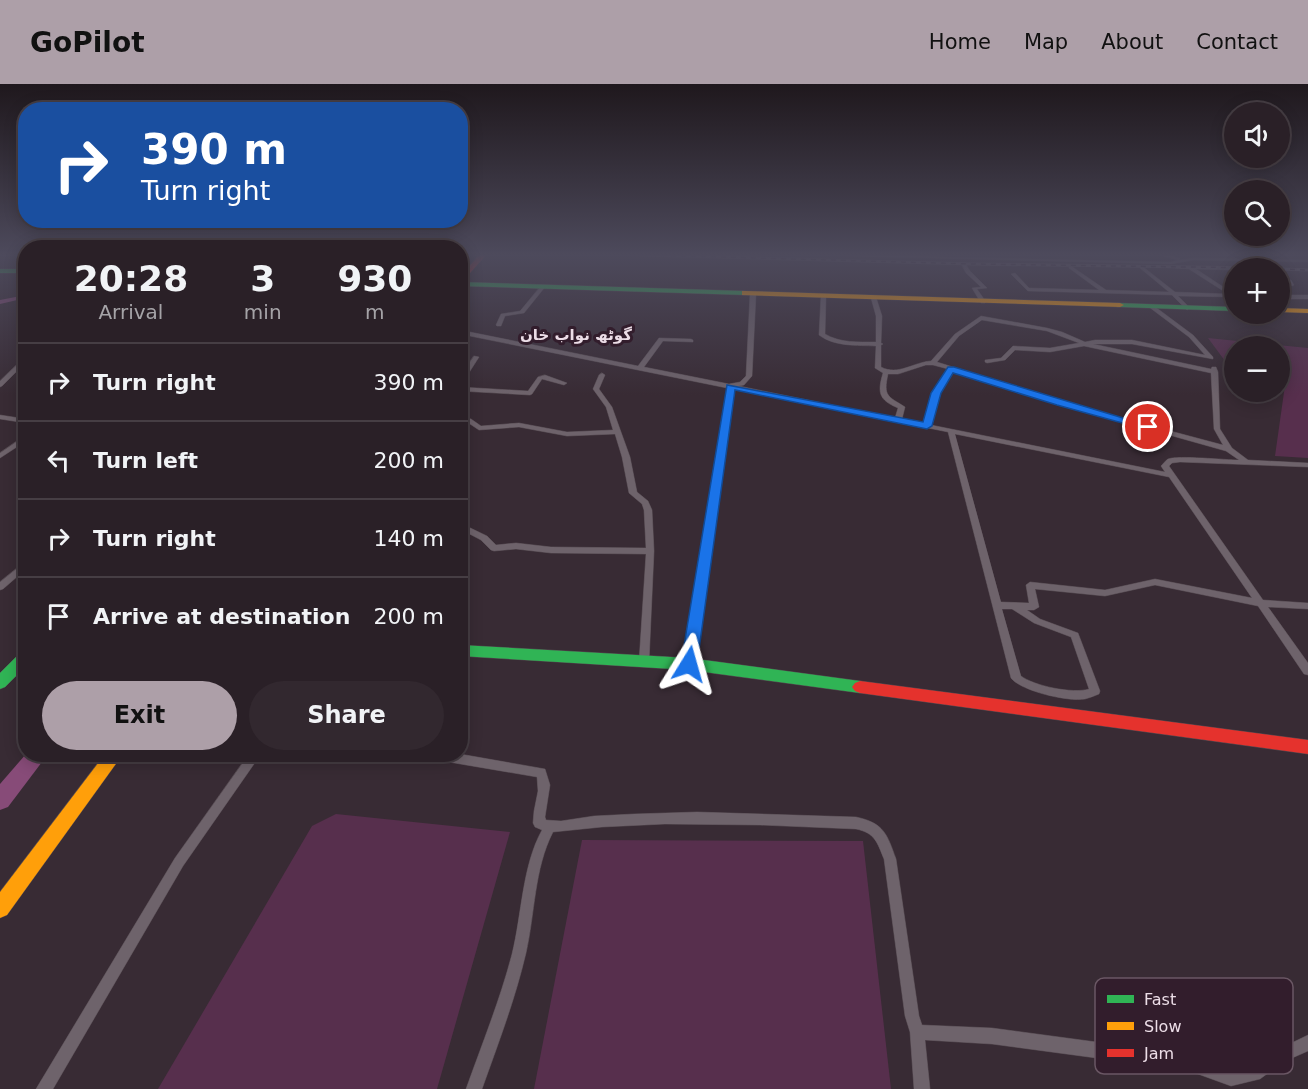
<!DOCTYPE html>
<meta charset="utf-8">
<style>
:root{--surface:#2a2027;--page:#32282f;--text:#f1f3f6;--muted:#a5a3a7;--line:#463e44;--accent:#ad9fa8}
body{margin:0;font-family:"DejaVu Sans","Noto Sans Arabic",sans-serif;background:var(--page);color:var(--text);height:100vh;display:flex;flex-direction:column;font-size:22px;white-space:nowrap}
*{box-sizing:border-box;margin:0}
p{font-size:20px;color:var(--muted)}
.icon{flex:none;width:33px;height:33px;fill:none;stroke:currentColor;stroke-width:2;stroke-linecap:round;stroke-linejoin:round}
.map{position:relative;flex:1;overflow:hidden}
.details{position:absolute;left:18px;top:156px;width:450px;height:522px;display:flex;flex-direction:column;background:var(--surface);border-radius:24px;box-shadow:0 3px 15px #0003,0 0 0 2px var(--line)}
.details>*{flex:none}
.hud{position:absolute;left:18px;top:18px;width:450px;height:126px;border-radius:24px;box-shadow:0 3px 15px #0003,0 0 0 2px var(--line);background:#1a4fa0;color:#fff;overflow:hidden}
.buttons{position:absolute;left:1224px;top:18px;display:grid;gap:12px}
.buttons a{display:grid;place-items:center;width:66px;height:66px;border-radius:50%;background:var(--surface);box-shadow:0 3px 15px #0003,0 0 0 2px var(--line);font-size:30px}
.pin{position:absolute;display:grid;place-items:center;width:51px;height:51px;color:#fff;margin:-26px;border:3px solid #fff;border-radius:50%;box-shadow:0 2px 6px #0007}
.me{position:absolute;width:66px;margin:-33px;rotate:8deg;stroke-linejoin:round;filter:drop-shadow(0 0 4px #0008)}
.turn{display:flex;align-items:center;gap:21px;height:126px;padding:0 24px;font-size:27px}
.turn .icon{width:78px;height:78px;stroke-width:2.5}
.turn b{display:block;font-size:42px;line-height:51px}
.eta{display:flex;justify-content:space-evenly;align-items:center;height:102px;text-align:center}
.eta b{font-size:36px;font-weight:700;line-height:42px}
.primary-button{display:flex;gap:12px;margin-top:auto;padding:12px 24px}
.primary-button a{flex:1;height:69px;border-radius:36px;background:var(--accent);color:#111;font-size:24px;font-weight:700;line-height:69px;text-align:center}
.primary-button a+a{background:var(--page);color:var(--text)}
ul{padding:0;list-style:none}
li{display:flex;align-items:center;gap:18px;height:78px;padding:0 24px;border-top:2px solid var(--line)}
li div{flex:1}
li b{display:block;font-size:22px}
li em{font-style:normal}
header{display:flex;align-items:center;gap:36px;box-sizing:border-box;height:84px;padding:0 30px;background:var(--accent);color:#111}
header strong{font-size:28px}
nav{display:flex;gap:33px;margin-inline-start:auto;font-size:21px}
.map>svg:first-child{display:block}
</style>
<header>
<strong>GoPilot</strong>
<nav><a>Home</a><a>Map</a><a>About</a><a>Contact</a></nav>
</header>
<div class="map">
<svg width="1308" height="1005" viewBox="0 0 1308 1005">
<rect width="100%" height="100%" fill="#382b34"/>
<!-- green -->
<g fill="#572f4d">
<path d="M1208,254l100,10v110l-33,-2 11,-78 -6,-1v-31h-46v21l-6,-2z"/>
<path d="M336,730l174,18 -73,257h-279l154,-263z"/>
<path d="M582,756l281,1 28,248h-357z"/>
</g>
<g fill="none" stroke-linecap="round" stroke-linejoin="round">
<!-- canal -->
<path fill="#874b78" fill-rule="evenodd" d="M26,211v3l-26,6v-4z"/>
<!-- river -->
<path fill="#874b78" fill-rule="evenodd" d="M26,670h22l-40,53 -8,3v-26z"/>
<!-- street casing -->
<g stroke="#544950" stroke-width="1">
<g id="street">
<path d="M809,170l362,8 7,-2 -23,-6h7l18,4 -1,2 14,-2 115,2v2l-115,-2 -22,4 -360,-9z"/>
<path d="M961,179h4l5,8 17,17 -10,1 9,13 -1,1h-4l-9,-15 9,-1 -15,-14z"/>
<path d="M1071,182l35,24 63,2 -29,-24v-1l2,-1 33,26 53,2 -39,-25 -14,-1 -2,-1 2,-1 59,2h2l-2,2 -38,-1 38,25v3l-56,-1 12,12 -3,2 -15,-15 -144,-4 -17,-17 4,-1 14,15 70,2 -30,-22v-1z"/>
<path d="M1280,195l11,1 3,5 -2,1 -5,-4 -7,-1z"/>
<path d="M541,202l4,1 -21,26 -19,3 -4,10h-4l-1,-1 5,-11 19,-3z"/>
<path d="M753,208l3,2 -4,82 -8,9 -5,1 156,32 3,-10c-19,-8 -21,-15 -15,-35l-8,-5 1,-22c-19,-1 -41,1 -57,-11l2,-40 5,1 -1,38c15,9 33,8 51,8v-26l-5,-18 5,-1 6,19 -1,27 2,1 -2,1v22c17,9 33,-5 50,-6l24,-27 26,-18 66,12 15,4 23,10 10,-2h37l73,15 -16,-18 -40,-30 5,-1 39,29 20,22v2l-81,-15h-39l118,25 1,-2h4l2,5 2,57 12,19 16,12 60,3v4l-128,-5 -8,1 -3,3 94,134 45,3v6l-40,-2 40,56v12l-4,-1 -46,-68 -103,-21 -50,11 -70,-7 4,18 -5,3h-7l13,9 38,14 22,58 -1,3c-5,2 -10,4 -14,5 -17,3 -64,-8 -74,-21l-63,-246 -215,-43 -39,275 -1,3h-8l-1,-3 43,-276 -267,-54v-4l178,36 21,-28 32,1 2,1v2l-30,-1 -19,26 85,17 11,-2 6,-6 4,-82zM982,236l65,11 32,12 -29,5 -37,-2 -12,12 -16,2v2l2,1 18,-3 10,-10 35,2 34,-6 127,27 3,56 9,16 -139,-37 -147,-46 22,-26zM926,281h7l15,4 -15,24 -9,30 -22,-4 3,-12c-17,-11 -22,-10 -17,-33h10zM953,287l127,39 146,41 13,9c-14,0 -61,-5 -71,-1 -2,1 -5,5 -7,7l4,6 -234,-47 8,-32zM955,350l214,43 83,121 -97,-19 -50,11 -75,-8 -4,3 3,18 -28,-1zM1002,525h10l22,14 37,14 18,52c-16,5 -55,-3 -68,-13z"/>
<rect x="1280" y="211" width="28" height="4"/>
<path d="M26,272v6l-24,24 -2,1v-6z"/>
<path d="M474,272l5,1 -16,25 -3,2v-8z"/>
<path d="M602,289l3,2 -6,14 13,18 18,50 7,35 11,9 4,9 2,41 -5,111 -1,3h-8l-1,-3 7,-108 -95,-1 -35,-4 -22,2 -3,-1 -10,-10 -21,-11v-6l27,13 9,9 20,-2 35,4 95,1 -2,-38 -2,-6 -13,-11 -7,-36 -7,-23 -48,2 -48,-9 -40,3 -12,-8 -7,-2v-4l11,3 10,7 38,-3 48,9 46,-2 -7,-23 -13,-18 6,-14z"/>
<path d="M545,291l22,8 -3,2 -22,-6 -10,15 -2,1 -70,-4v-4l68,4 10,-14z"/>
<path d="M0,331l26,4v4l-26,-4z"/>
<path d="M26,351v6l-26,17v-5z"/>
<path d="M26,477v8l-23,20 -3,1v-8z"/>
<path d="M249,670h12l-78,112 -130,223h-17l139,-231z"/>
<path d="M426,670h34l85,15 5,16 -5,32 1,3 15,1 33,-5 40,-2 63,-2 159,5c28,6 31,17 40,42l23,157 3,9 70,3 149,20 57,10 33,12 21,-3 21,-15 35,-17v16l-25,11 -23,17 -29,7 -33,-12 -57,-10 -149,-20 -67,-4 5,49h-16l-4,-57 -5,-16 -21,-157c-7,-17 -9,-26 -28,-30l-96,-4 -95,-1 -63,3 -49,5c-19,37 -18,82 -27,121 -11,47 -28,91 -44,136h-16c16,-45 34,-89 46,-135 10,-40 10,-88 30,-124l-7,-3 -2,-4 1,-12 4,-20 -1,-14 -106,-18 -4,-2z"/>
</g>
</g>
<!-- fast casing -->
<g stroke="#544950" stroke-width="1">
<g id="fast">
<rect x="0" y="185" width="26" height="4"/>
<path d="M460,198l285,9 4,2 -4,2 -285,-9z"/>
<path d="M1117,219l117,4v4l-114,-4h-3z"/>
<path d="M460,561l229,13 171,23 5,2 3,4 -3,4 -5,2 -171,-23 -229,-14z"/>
<path d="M26,567v15l-21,21 -5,2v-16l21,-21z"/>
</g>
</g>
<!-- slow casing -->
<g stroke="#544950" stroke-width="1">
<g id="slow">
<path d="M745,207l375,12 4,2 -4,2 -378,-12v-4z"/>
<path d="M1280,224l28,1v4l-28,-1z"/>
<path d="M105,670h18l-116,161 -7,3v-26z"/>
</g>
</g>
<!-- jam casing -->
<g stroke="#544950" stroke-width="1">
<g id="jam">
<path d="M480,170h7l-27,30v-7z"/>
<path d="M860,597l448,59v14l-448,-61 -5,-2 -3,-4 3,-4z"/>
</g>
</g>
<!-- street -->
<use href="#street" fill="#6e636b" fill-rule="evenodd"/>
<!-- fast -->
<use href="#fast" fill="#30b455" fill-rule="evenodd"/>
<!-- slow -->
<use href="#slow" fill="#ff9f0a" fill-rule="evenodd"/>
<!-- jam -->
<use href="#jam" fill="#e5322d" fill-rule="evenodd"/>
<!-- rail casing -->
<g stroke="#6b6168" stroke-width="3">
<g id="rail">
<path d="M611,170l362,10 288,4"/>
<path d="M1280,185l28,1"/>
</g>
</g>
<!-- rail -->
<use href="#rail" stroke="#321d2c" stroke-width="1.5" stroke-dasharray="5" stroke-linecap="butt"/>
</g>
<!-- sky -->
<linearGradient id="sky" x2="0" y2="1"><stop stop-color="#1f181d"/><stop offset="0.55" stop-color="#4d4a5c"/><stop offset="1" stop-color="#4d4a5c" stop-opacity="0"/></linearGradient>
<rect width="1308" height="311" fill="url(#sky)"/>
<!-- route -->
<path fill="#1a73e8" stroke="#114b97" stroke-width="1.5" d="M948,283h6l199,60 -9,2 -87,-24 -104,-32 -12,20 -9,33 -5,3 -192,-39 -38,274 -3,4h-10l-3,-4 46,-279 196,37 8,-29z"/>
<g text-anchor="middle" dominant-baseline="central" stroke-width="6" stroke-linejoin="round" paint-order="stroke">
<!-- far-quarter labels -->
<g font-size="15" font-weight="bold" fill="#ecdde7" stroke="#321d2c">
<text x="576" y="251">گوٹھ نواب خان</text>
</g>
</g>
<!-- legend -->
<rect x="1095" y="894" width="198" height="96" rx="9" fill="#321d2c" stroke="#6a5764" stroke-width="1.5"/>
<rect x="1107" y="911" width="27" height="8" fill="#30b455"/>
<rect x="1107" y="938" width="27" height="8" fill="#ff9f0a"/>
<rect x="1107" y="965" width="27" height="8" fill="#e5322d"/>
<g font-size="16" fill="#ecdde7">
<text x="1144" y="921">Fast</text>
<text x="1144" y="948">Slow</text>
<text x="1144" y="975">Jam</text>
</g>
</svg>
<div class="buttons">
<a><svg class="icon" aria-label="sound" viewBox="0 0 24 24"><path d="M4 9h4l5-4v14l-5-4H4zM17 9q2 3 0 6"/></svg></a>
<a><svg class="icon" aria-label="search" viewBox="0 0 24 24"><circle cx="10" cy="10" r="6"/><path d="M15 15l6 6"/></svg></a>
<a>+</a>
<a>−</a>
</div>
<div class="pin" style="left:1148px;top:343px;background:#d93025"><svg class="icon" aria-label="arrive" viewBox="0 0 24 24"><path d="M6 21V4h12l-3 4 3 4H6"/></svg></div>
<svg class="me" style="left:689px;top:580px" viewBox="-20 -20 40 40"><path d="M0-17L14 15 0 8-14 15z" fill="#1a73e8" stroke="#fff" stroke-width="4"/></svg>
<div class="hud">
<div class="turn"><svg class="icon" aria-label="right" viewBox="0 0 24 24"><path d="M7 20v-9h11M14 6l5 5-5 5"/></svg><div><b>390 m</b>Turn right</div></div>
</div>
<section class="details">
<div class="eta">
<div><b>20:28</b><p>Arrival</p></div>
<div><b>3</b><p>min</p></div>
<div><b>930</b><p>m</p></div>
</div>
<ul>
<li><svg class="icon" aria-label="right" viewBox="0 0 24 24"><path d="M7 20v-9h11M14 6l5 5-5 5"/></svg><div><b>Turn right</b></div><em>390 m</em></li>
<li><svg class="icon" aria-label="left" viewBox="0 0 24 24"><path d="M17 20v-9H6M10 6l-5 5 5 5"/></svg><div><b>Turn left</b></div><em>200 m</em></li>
<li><svg class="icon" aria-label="right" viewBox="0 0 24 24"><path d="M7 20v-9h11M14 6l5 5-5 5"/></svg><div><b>Turn right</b></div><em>140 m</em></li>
<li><svg class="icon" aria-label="arrive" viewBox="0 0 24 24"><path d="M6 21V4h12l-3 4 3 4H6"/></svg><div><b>Arrive at destination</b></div><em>200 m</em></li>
</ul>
<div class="primary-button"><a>Exit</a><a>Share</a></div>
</section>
</div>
